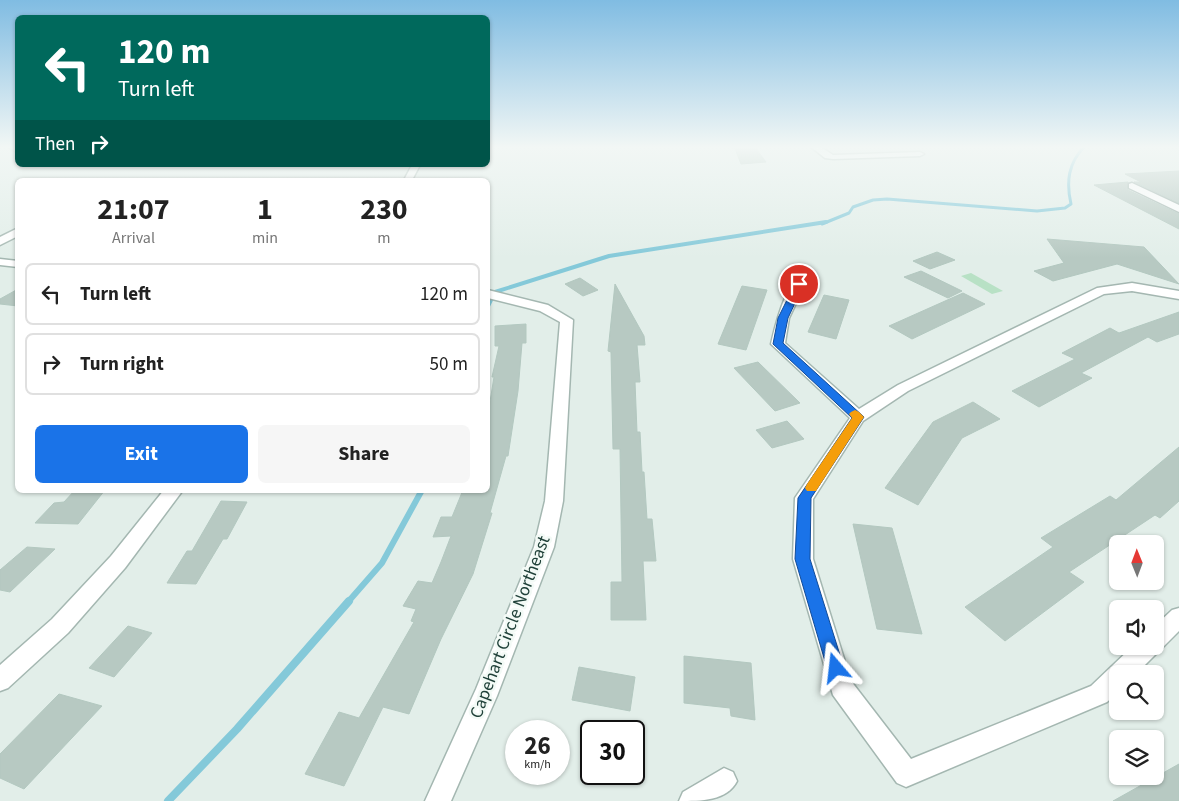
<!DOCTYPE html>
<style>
:root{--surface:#fff;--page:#f6f6f6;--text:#222;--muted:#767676;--line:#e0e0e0;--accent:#1a73e8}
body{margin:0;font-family:"Source Sans 3",sans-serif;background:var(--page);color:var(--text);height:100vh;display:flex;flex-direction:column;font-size:19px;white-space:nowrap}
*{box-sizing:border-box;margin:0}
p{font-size:16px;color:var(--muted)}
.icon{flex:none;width:28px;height:28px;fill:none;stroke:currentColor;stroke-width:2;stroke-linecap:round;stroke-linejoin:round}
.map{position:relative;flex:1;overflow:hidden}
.drawer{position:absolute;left:15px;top:178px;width:475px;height:315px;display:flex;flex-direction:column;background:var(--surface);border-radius:8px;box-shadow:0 1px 4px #0004}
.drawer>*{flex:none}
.guide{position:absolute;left:15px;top:15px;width:475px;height:152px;border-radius:8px;box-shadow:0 1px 4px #0004;background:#00695c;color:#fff;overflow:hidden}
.needle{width:32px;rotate:359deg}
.controls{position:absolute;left:1109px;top:535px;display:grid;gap:10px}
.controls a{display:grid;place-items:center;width:55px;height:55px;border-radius:8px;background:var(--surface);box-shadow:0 1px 4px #0004;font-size:25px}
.speed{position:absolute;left:505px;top:720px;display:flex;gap:10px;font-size:25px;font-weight:700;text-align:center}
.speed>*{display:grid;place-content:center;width:65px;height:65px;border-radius:50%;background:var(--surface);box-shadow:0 1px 4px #0004;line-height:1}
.speed small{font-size:12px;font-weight:400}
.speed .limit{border:2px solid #111;border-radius:8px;background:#fff;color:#111}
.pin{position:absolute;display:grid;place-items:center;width:42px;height:42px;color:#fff;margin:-21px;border:2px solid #fff;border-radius:50%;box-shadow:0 1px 5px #0007}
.me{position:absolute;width:55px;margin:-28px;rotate:343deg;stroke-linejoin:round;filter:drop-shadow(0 0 4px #0008)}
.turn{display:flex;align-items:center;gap:18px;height:105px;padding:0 20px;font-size:22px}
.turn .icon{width:65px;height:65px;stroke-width:2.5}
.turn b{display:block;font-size:35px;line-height:42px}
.then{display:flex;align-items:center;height:48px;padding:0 20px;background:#0003;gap:10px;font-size:19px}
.eta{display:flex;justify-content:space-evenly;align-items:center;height:85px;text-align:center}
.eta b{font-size:30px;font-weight:700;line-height:35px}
.button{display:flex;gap:10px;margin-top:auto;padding:10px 20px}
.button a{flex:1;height:58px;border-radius:8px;background:var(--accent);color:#fff;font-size:20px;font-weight:700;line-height:58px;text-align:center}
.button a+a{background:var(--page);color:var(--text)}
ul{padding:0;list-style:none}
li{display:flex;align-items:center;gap:15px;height:62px;margin:0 10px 8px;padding:0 10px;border:2px solid var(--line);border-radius:8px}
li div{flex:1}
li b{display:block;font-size:19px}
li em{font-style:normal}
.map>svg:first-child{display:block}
</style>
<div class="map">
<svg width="1179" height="801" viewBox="0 0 1179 801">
<rect width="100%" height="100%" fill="#e2eee9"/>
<!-- green -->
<path fill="#b8e1c5" d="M971,273l32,18 -11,3 -31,-18z"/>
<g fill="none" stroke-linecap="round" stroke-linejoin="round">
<!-- stream-far3 -->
<path stroke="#84c9d9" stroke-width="3" d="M822,224l27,-11 4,-6 20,-7 14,-1 150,12 28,-3 6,-4c-5,-22 -3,-41 14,-58"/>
<!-- stream-far2 -->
<path stroke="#84c9d9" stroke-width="4" d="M488,306l7,-14 114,-36 217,-34"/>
<!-- stream-far1 -->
<path stroke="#84c9d9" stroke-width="6" d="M348,602l34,-39 40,-73"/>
<!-- stream -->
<path stroke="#84c9d9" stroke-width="8" d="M168,801l69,-72 112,-128"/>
</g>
<!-- building -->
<g fill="#b7c9c2" stroke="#b3c8c0">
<path d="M734,146h20l12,16 -25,2z"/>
<path d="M1179,171v32l-45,-21h7l-16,-8z"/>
<path d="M1128,182v8l51,24v15l-85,-44z"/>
<path d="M1047,239l97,8 35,37 -62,-20 -64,17 -19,-10 30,-8z"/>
<path d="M937,252l18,8 -25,9 -17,-8z"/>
<path d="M921,271l41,20 -14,7 -44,-21z"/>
<path d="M580,278l18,12 -15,6 -18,-12z"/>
<path d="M615,284l29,52 1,9h-8l3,37h-5l2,50h3l2,40h2l3,47h5l4,42h-13l3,59h-35v-38h11l-2,-133h-7l-2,-97 -3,-1z"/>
<path d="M742,286l25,4 -21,60 -28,-6z"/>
<path d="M18,289v17l-18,-2v-5z"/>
<path d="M963,293l22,11 -73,35 -23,-13z"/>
<path d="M824,295l25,5 -13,39 -28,-7z"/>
<path d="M1179,312v22l-22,8 -9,-5 -67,36 11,5 -53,29 -27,-16 63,-32 -13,-6 48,-25 9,5z"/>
<path d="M526,324v19h-4l-4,48 -10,65h-2l-16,57h2l-19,61 -32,65 -32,75 -26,-7 -39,79 -39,-12 34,-62 20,6 55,-96 -3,-1 5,-12 -13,-3 15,-25 14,2 9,-21 10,-26 -18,1 8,-20h11l11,-27h25v-76l6,-37h-2l7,-31h-4v-20z"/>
<path d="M758,362l42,41 -25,8 -41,-43z"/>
<path d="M973,402l27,17 -38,19 -44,67 -33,-17 48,-66z"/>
<path d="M787,421l17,18 -32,9 -16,-18z"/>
<path d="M1179,447v54l-19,17 -5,-3 -86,57 15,10 -79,59 -40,-34 88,-60 -12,-9 69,-42 6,4z"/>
<path d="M75,490h30l-27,34 -43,-1 19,-20 10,-1z"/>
<path d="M221,501l26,1 -20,37h-4l-27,45 -29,-1 20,-32h5z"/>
<path d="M853,524l39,4 30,106 -45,-5z"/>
<path d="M27,547l28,2 -45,43 -10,-2v-20z"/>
<path d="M128,626l24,7 -38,44 -25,-9z"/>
<path d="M684,656l67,7 4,57 -24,-4 -1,-8 -46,-5z"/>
<path d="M579,667l56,10 -5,34 -58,-11z"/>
<path d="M59,694l43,12 -78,83 -24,-11v-24z"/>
<path d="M1179,764v37h-66z"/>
</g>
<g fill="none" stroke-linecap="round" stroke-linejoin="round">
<!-- minor casing -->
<g stroke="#a4b7b1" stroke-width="3">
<g id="minor">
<path d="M7,146h9l2,7z"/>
<path d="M810,146h9l14,9 87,-3 4,2 -4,2 -87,3 -8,-1z"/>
<path d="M412,165h8l-8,15h-8z"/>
<path d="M1132,183l47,22v7l-50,-24v-4z"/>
<path d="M18,228v8l-18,9v-8z"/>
<path d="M0,259l18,2v6l-18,-2z"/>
<path d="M799,280l6,4 -16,34 -4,25 74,66 39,-24 199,-97 35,-5 47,8v8l-47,-8 -28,3 -196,97 -45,30 -50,78v60l38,122 60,78 180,-73 42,-40h22v-20l17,-16 7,-2v23c-15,15 -28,28 -43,43h-18v18l-11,10 -201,85 -9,-4 -64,-88 -40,-136 2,-61 55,-80 -79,-74c3,-13 14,-60 28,-64z"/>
<path d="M488,290l60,15 25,15 -10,181 -9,46 -57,149 -46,105h-26l51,-112 58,-142 11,-46 15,-179 -20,-11 -52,-13z"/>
<path d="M164,490h19l-58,78 -57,65 -60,55 -8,3v-26l52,-46 59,-63z"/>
<path d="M724,768l9,4 4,9c-10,20 -36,20 -58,20l4,-9z"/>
</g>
</g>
<!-- minor -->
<use href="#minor" fill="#fff" fill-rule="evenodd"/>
</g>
<!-- sky -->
<linearGradient id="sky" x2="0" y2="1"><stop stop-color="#80bce2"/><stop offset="0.57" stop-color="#f2f7f5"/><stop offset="1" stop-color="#f2f7f5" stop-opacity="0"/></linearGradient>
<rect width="1179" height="258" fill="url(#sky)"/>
<!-- route -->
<path fill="#1a73e8" stroke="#114b97" d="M799,281l5,3 -16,34 -5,25 81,74 -53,81 -1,61 34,109 -2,6 -6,3 -6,-3 -3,-6 -32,-109 3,-61 54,-80 -79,-74 5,-26 17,-34z"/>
<!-- slow -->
<path fill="#f59e0b" d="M855,410l4,2 5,5 -48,74h-9l-2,-3 2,-4 45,-66 -3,-4 2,-2z"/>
<g text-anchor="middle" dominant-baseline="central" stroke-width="5" stroke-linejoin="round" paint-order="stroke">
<!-- near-street labels -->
<g font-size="18" fill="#204139" stroke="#f3faf6">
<text transform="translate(510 627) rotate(-69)">Capehart Circle Northeast</text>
</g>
</g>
</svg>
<div class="controls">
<a><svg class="needle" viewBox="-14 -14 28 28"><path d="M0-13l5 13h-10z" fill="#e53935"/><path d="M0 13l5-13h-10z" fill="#767676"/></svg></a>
<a><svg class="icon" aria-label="sound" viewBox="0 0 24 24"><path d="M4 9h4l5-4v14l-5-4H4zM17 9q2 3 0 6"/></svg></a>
<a><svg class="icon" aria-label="search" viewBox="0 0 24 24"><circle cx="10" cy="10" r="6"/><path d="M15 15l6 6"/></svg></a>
<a><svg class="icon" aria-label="layers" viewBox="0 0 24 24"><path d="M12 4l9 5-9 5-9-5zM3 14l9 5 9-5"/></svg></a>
</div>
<div class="speed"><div>26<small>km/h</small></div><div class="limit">30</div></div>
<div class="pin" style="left:799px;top:284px;background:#d93025"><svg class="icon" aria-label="arrive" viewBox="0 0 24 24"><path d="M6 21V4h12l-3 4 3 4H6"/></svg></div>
<svg class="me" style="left:836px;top:668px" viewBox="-20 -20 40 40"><path d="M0-17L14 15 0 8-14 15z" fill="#1a73e8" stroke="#fff" stroke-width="4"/></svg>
<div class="guide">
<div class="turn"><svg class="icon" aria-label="left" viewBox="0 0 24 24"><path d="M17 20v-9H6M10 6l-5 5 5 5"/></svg><div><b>120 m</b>Turn left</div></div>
<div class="then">Then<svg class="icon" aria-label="right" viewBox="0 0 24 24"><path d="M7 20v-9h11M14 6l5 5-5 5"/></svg></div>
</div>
<section class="drawer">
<div class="eta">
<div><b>21:07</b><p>Arrival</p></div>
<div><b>1</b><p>min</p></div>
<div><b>230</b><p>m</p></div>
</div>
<ul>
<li><svg class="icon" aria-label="left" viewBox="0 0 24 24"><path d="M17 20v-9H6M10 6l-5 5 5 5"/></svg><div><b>Turn left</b></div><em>120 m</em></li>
<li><svg class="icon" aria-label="right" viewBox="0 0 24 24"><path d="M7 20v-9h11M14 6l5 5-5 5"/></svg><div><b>Turn right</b></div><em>50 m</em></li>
</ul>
<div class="button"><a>Exit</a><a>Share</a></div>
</section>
</div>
